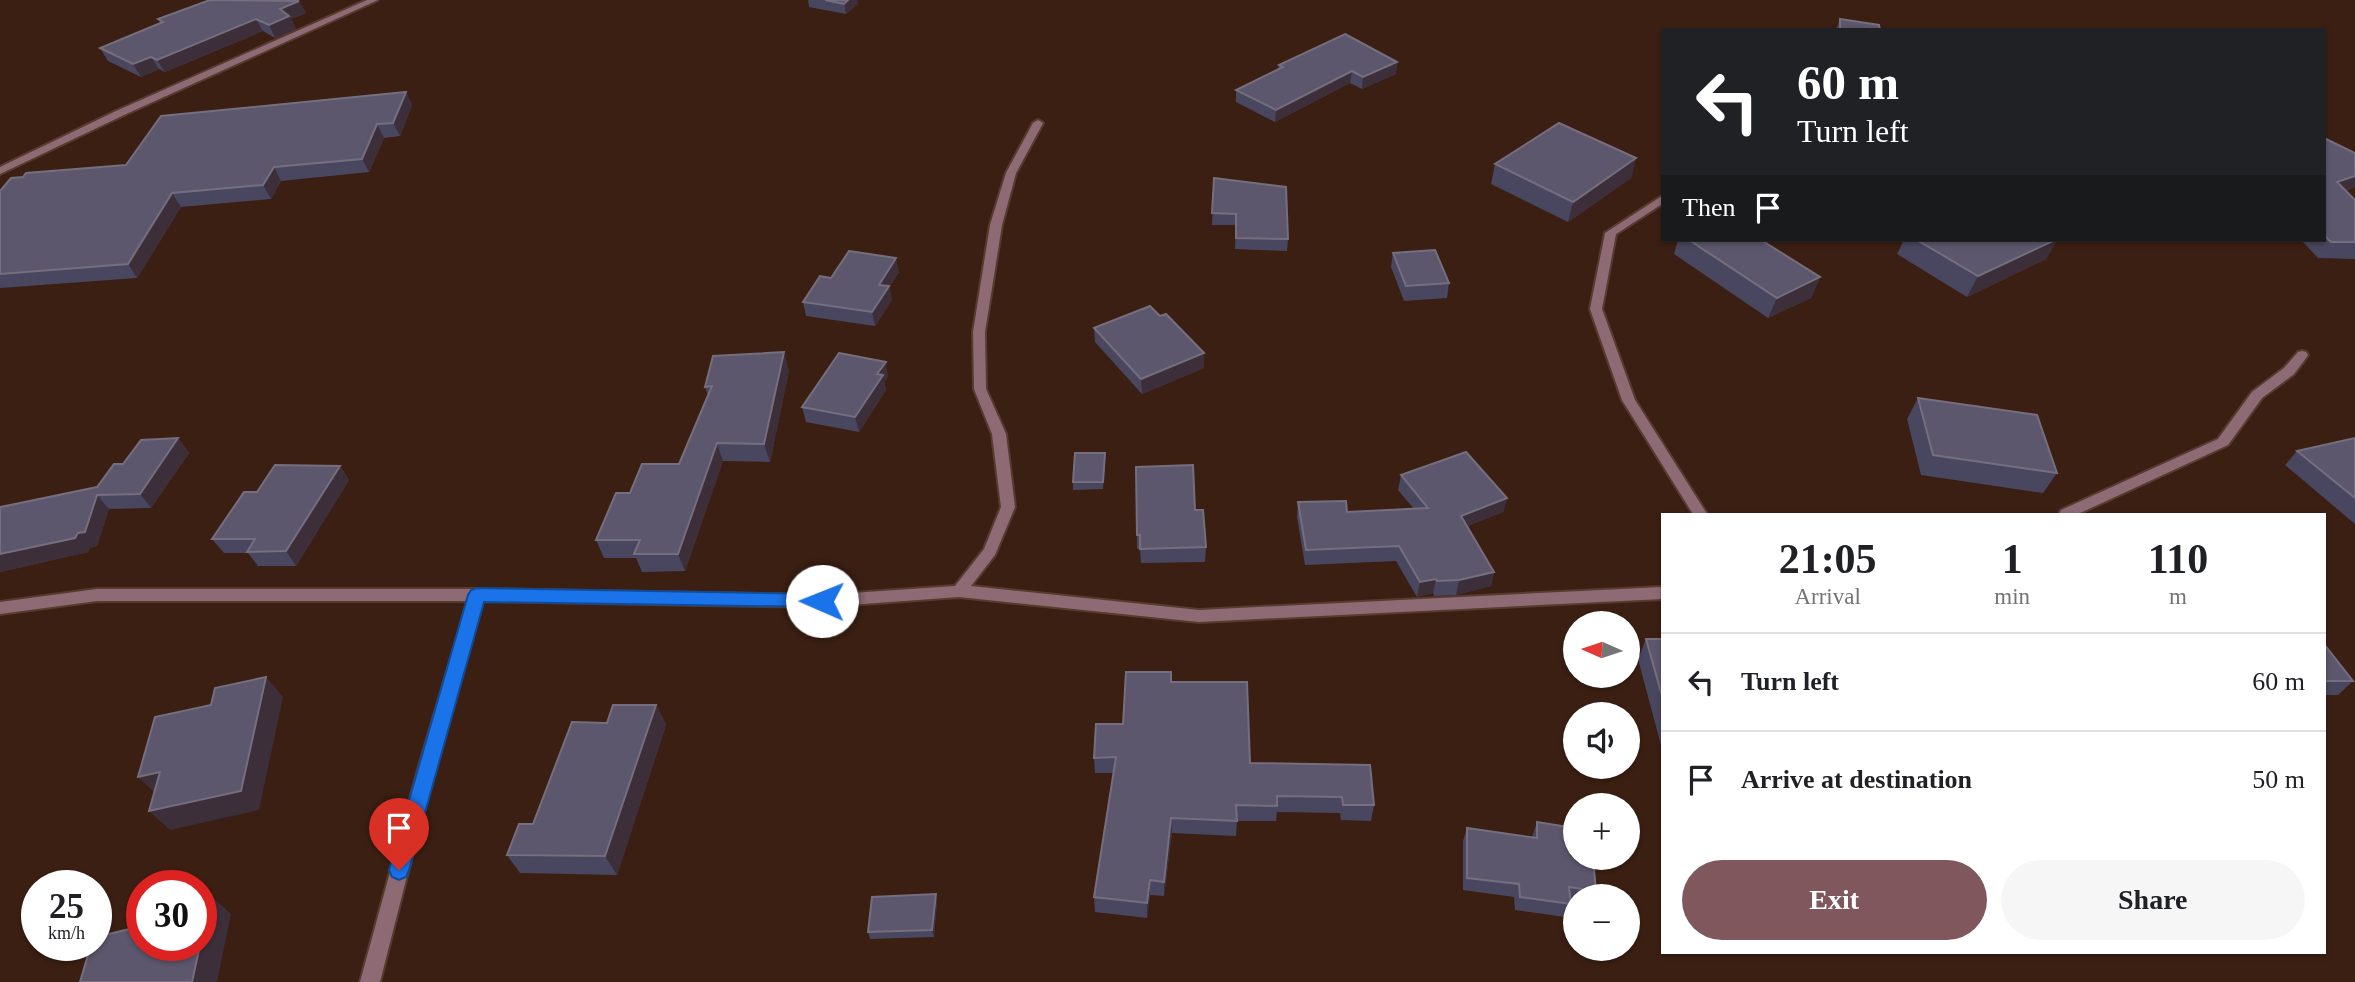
<!DOCTYPE html>
<meta charset="utf-8">
<style>
:root{--surface:#fff;--page:#f6f6f6;--text:#202124;--muted:#757577;--line:#e0e0e0;--accent:#7f575d}
body{margin:0;font-family:Georgia,serif;background:var(--page);color:var(--text);height:100vh;display:flex;flex-direction:column;font-size:26px;white-space:nowrap}
*{box-sizing:border-box;margin:0}
p{font-size:23px;color:var(--muted)}
.icon{flex:none;width:38px;height:38px;fill:none;stroke:currentColor;stroke-width:2;stroke-linecap:round;stroke-linejoin:round}
.map{position:relative;flex:1;overflow:hidden}
.drawer{position:absolute;left:1661px;top:513px;width:665px;height:441px;display:flex;flex-direction:column;background:var(--surface);border-radius:0px;box-shadow:0 2px 5px #0004}
.drawer>*{flex:none}
.banner{position:absolute;left:1661px;top:28px;width:665px;height:214px;border-radius:0px;box-shadow:0 2px 5px #0004;background:#202124;color:#fff;overflow:hidden}
.needle{width:46px;rotate:273deg}
.tools{position:absolute;left:1563px;top:611px;display:grid;gap:14px}
.tools a{display:grid;place-items:center;width:77px;height:77px;border-radius:50%;background:var(--surface);box-shadow:0 2px 5px #0004;font-size:35px}
.speed{position:absolute;left:21px;top:870px;display:flex;gap:14px;font-size:35px;font-weight:700;text-align:center}
.speed>*{display:grid;place-content:center;width:91px;height:91px;border-radius:50%;background:var(--surface);box-shadow:0 2px 5px #0004;line-height:1}
.speed small{font-size:18px;font-weight:400}
.speed .limit{border:10px solid #d22;background:#fff;color:#111}
.pin{position:absolute;display:grid;place-items:center;width:60px;height:60px;color:#fff;margin:-72px -30px;border-radius:50% 50% 50% 0;rotate:-45deg;box-shadow:0 0 7px #0007}
.pin .icon{rotate:45deg}
.me{position:absolute;width:77px;margin:-38px;rotate:271deg;stroke-linejoin:round;filter:drop-shadow(0 0 5px #0008)}
.turn{display:flex;align-items:center;gap:24px;height:147px;padding:0 21px;font-size:32px}
.turn .icon{width:91px;height:91px;stroke-width:2.5}
.turn b{display:block;font-size:49px;line-height:60px}
.then{display:flex;align-items:center;height:66px;padding:0 21px;background:#0003;gap:14px;font-size:26px}
.eta{display:flex;justify-content:space-evenly;align-items:center;height:119px;text-align:center}
.eta b{font-size:42px;font-weight:800;line-height:49px}
.cta{display:flex;gap:14px;margin-top:auto;padding:14px 21px}
.cta a{flex:1;height:80px;border-radius:42px;background:var(--accent);color:#fff;font-size:28px;font-weight:800;line-height:80px;text-align:center}
.cta a+a{background:var(--page);color:var(--text)}
ul{padding:0;list-style:none}
li{display:flex;align-items:center;gap:21px;height:98px;padding:0 21px;border-top:2px solid var(--line)}
li div{flex:1}
li b{display:block;font-size:26px}
li em{font-style:normal}
.map>svg:first-child{display:block}
</style>
<div class="map">
<svg width="2355" height="982" viewBox="0 0 2355 982">
<rect width="100%" height="100%" fill="#3b1f12"/>
<g fill="none" stroke-linecap="round" stroke-linejoin="round">
<!-- minor casing -->
<g stroke="#563b2e" stroke-width="4">
<g id="minor">
<path d="M367,0h11l-254,115 -124,59v-7l116,-56z"/>
<path d="M1038,120l5,3 -27,50 -14,52 -17,107 1,57 20,45 9,73 -20,48 -24,31 228,24 463,-23v12l-463,23 -240,-25 -137,10 -339,-6 -48,165 -55,216h-20l59,-216 49,-165h-371l-97,13v-12l97,-13h380l345,6 133,-9 29,-37 17,-42 -9,-73 -18,-45 -1,-57 17,-107 16,-52 27,-50z"/>
<path d="M1662,196v8l-46,30 -14,75 33,91 72,114h-14l-71,-114 -32,-91 15,-76z"/>
<path d="M2302,351l4,1 2,3 -2,3 -12,16 -32,24 -34,47 -150,69h-19l2,-4 157,-71 34,-47 32,-24 14,-16z"/>
</g>
</g>
<!-- minor -->
<use href="#minor" fill="#8e6a75" fill-rule="evenodd"/>
</g>
<!-- wall -->
<g fill="#49465f">
<path d="M808,0h50v4l-12,10 -37,-7z"/>
<path d="M299,1l7,12 -15,6 5,10 -21,9 -12,-7 -98,41 -6,-3 -18,8 -33,-16 -8,-13 60,-25 -2,-4z"/>
<path d="M1840,19l40,11h-44z"/>
<path d="M1397,62l-1,12 -34,15 -12,-6 -75,39 -39,-20v-12l42,-20 1,-5z"/>
<path d="M406,92l6,13 -12,31 -16,2 -15,34 -88,9 -10,18 -90,8 -44,71 -137,10v-97l126,-26z"/>
<path d="M2324,138l31,15v34l-9,4 9,9v59l-37,-1 -17,-18h23z"/>
<path d="M1636,158l-5,20 -63,44 -77,-38 4,-20z"/>
<path d="M1214,178l74,61 -1,12 -52,-2 1,-24h-24z"/>
<path d="M1678,240h83l59,37 -9,21 -43,20 -94,-64z"/>
<path d="M1904,240h153l-11,19 -79,38 -70,-43z"/>
<path d="M1393,253l56,30 -2,15 -43,3 -13,-34z"/>
<path d="M899,272l-10,15 3,13 -17,26 -69,-10 -3,-14 28,-24z"/>
<path d="M1094,328l110,40 -62,26 -47,-52z"/>
<path d="M789,370l-19,92 -47,-1 -38,110 -43,1 -6,-14h-32l-8,-18 83,-76 29,-68 -3,-9z"/>
<path d="M888,376l-4,6 2,8 -27,42 -53,-10 -4,-15z"/>
<path d="M1918,398l139,75 -14,20 -122,-18 -14,-56z"/>
<path d="M178,438l11,15 -38,55 -42,1 -12,37 -7,2 -2,4 -88,20v-63l97,-22 26,-23z"/>
<path d="M2355,438v86l-70,-59 12,-14z"/>
<path d="M1105,461l-2,28 -30,1v-8z"/>
<path d="M340,466l9,14 -53,86h-38l-10,-13h-24l-12,-14 45,-47z"/>
<path d="M1136,467l59,43 11,37 -1,15 -64,1 -1,-14h-3z"/>
<path d="M1401,475l106,23 -4,14 -36,14 27,46 -3,14 -35,9 -22,1 -1,-3 -16,4 -21,-36 -91,4 -8,-48 1,-15 49,10 67,-3 -16,-19z"/>
<path d="M1646,639h16v110l-24,-90z"/>
<path d="M2324,644l29,37 -15,14h-14z"/>
<path d="M1171,682l79,81 124,42 -3,16 -30,-1 -1,-7 -63,-1 -1,9h-39l-1,15 -64,-3 -8,63 -14,-1 -3,23 -52,-6 -1,-15 19,-124h-18l-1,-15 29,-34z"/>
<path d="M656,705l10,20 -49,150 -97,-2 -13,-18 26,-31z"/>
<path d="M1537,822l38,36 21,33 -2,5h-19v5h-5l1,3 -6,13 -50,-7 -1,-13 -51,-7v-49l4,-13 65,9z"/>
<path d="M937,901l-3,36 -64,2 -2,-7z"/>
</g>
<!-- shaded-wall -->
<g fill="#3c2f3a">
<path d="M848,0h10v4l-12,10 -2,-10z"/>
<path d="M299,1l7,12 -15,6 5,10 -21,9 -6,-13 11,-16z"/>
<path d="M256,19l7,12 -98,41 -8,-12z"/>
<path d="M151,57l8,12 -18,8 -8,-13z"/>
<path d="M1397,62l-1,12 -34,15 1,-12z"/>
<path d="M1352,71l-2,12 -75,39 1,-12z"/>
<path d="M406,92l6,13 -12,31 -7,-13z"/>
<path d="M377,124l7,14 -15,34 -7,-13z"/>
<path d="M1636,158l-5,20 -63,44 5,-20z"/>
<path d="M274,167l7,14 -10,18 -8,-14z"/>
<path d="M2355,176v11l-30,12 12,-17z"/>
<path d="M172,193l9,14 -44,71 -9,-14z"/>
<path d="M2055,240h2l-11,19 -79,38 11,-21z"/>
<path d="M896,258l3,14 -10,16 3,12 -17,26 -3,-14 7,-27z"/>
<path d="M1820,277l-9,21 -43,20 9,-20z"/>
<path d="M784,352l5,18 -19,92 -6,-18z"/>
<path d="M1204,353v15l-62,26 -1,-15z"/>
<path d="M886,362l2,14 -4,6 2,8 -27,42 -4,-15 22,-43z"/>
<path d="M178,438l11,15 -38,55 -11,-14z"/>
<path d="M717,443l6,18 -38,110 -7,-17z"/>
<path d="M340,466l9,14 -53,86 -10,-15z"/>
<path d="M97,495l12,14 -12,37 -7,2 -2,4 -88,20v-18z"/>
<path d="M1507,498l-4,14 -46,18 4,-14z"/>
<path d="M1494,572l-3,14 -35,9 3,-15z"/>
<path d="M1436,579l-3,14 -16,4 3,-15z"/>
<path d="M266,677l17,20 -24,113 -89,20 -21,-19z"/>
<path d="M656,705l10,20 -49,150 -12,-19z"/>
<path d="M160,772l-2,24 -20,-19z"/>
<path d="M1171,818l1,15 -8,63v-14z"/>
<path d="M1150,880v15l-3,23v-15z"/>
<path d="M936,894l1,7 -3,36 -2,-7z"/>
<path d="M211,896l20,18 -14,68h-25l8,-37h1v-5z"/>
</g>
<!-- building -->
<g fill="#5c576c" stroke="#756e7e" stroke-width="2">
<path d="M210,0l89,1 -19,8 9,7 -20,9 -13,-6 -99,41 -6,-3 -18,7 -33,-16 63,-26 -5,-3z"/>
<path d="M825,0h23l-4,4z"/>
<path d="M1840,19l39,6 1,5h-40z"/>
<path d="M1345,34l52,28 -34,15 -11,-6 -76,39 -40,-20 47,-23 -4,-2z"/>
<path d="M406,92l-13,31 -16,1 -15,35 -88,8 -11,18 -91,8 -44,71 -128,10v-83l11,-13 12,-1 3,-4 100,-8 35,-49z"/>
<path d="M1559,123l77,35 -63,44 -78,-38z"/>
<path d="M2324,138l31,15v23l-18,6 18,18v42h-24l-7,-7z"/>
<path d="M1214,178l72,9 2,52 -52,-1v-24l-24,-1z"/>
<path d="M1689,240h72l59,37 -43,21z"/>
<path d="M1917,240h138l-77,36z"/>
<path d="M1435,250l14,33 -43,3 -13,-33z"/>
<path d="M849,251l47,7 -17,27 10,1 -17,26 -69,-10 17,-26 11,2z"/>
<path d="M1150,306l10,10 6,-2 38,39 -63,26 -47,-51z"/>
<path d="M784,352l-20,92 -47,-1 -39,111h-44l6,-14h-44l20,-47h14l12,-29h37l33,-78 -7,1 8,-31z"/>
<path d="M839,353l47,9 -9,12 6,1 -28,42 -53,-10z"/>
<path d="M1918,398l119,17 20,58 -124,-18z"/>
<path d="M178,438l-38,56 -43,1 -12,37 -7,1 -3,5 -75,16v-45l1,-2 96,-20 17,-23h9l18,-24z"/>
<path d="M2355,438v60l-58,-47z"/>
<path d="M1466,452l41,46 -46,18 33,56 -35,8 -22,1 -1,-2 -16,3 -21,-36 -93,4 -8,-48 48,-1 1,11 81,-4 -27,-33z"/>
<path d="M1075,453h30l-2,29h-30z"/>
<path d="M275,465l65,1 -54,85 -39,1 8,-13h-43l32,-47h13z"/>
<path d="M1193,465l2,45h8l3,37 -66,2v-14h-3l-1,-68z"/>
<path d="M1646,639h16v57z"/>
<path d="M2324,644l29,37h-29z"/>
<path d="M1126,672h45v10h76l3,81 120,2 4,40h-31l-1,-8 -65,-1v10l-41,-1 1,16 -66,-3 -7,64 -14,-2 -3,23 -53,-6 22,-140 -22,1 2,-34h27z"/>
<path d="M266,677l-25,114 -92,20 11,-39 -22,5 17,-60 56,-12 4,-17z"/>
<path d="M613,705h43l-51,151 -98,-1 12,-31h14l39,-102 35,1z"/>
<path d="M1537,822l38,6v30h18l3,33 -27,-4 2,17 -51,-7 -1,-13 -52,-6v-50l70,10z"/>
<path d="M936,894l-4,36 -64,2 4,-35z"/>
<path d="M211,896l-10,44v-42z"/>
<path d="M142,926v19h58l-8,37h-112l11,-37h5v-8z"/>
</g>
<!-- route -->
<path fill="#1a73e8" stroke="#114b97" stroke-width="2" d="M477,588l345,6 6,2 3,5 -3,4 -6,2 -338,-5 -75,268 -3,7 -7,3 -7,-3 -3,-7 79,-275 3,-5z"/>
</svg>
<div class="tools">
<a><svg class="needle" viewBox="-14 -14 28 28"><path d="M0-13l5 13h-10z" fill="#e53935"/><path d="M0 13l5-13h-10z" fill="#757577"/></svg></a>
<a><svg class="icon" aria-label="sound" viewBox="0 0 24 24"><path d="M4 9h4l5-4v14l-5-4H4zM17 9q2 3 0 6"/></svg></a>
<a>+</a>
<a>−</a>
</div>
<div class="speed"><div>25<small>km/h</small></div><div class="limit">30</div></div>
<div class="pin" style="left:399px;top:870px;background:#d93025"><svg class="icon" aria-label="arrive" viewBox="0 0 24 24"><path d="M6 21V4h12l-3 4 3 4H6"/></svg></div>
<svg class="me" style="left:822px;top:601px" viewBox="-20 -20 40 40"><circle r="19" fill="#fff"/><path d="M0-13L10 11 0 6-10 11z" fill="#1a73e8"/></svg>
<div class="banner">
<div class="turn"><svg class="icon" aria-label="left" viewBox="0 0 24 24"><path d="M17 20v-9H6M10 6l-5 5 5 5"/></svg><div><b>60 m</b>Turn left</div></div>
<div class="then">Then<svg class="icon" aria-label="arrive" viewBox="0 0 24 24"><path d="M6 21V4h12l-3 4 3 4H6"/></svg></div>
</div>
<section class="drawer">
<div class="eta">
<div><b>21:05</b><p>Arrival</p></div>
<div><b>1</b><p>min</p></div>
<div><b>110</b><p>m</p></div>
</div>
<ul>
<li><svg class="icon" aria-label="left" viewBox="0 0 24 24"><path d="M17 20v-9H6M10 6l-5 5 5 5"/></svg><div><b>Turn left</b></div><em>60 m</em></li>
<li><svg class="icon" aria-label="arrive" viewBox="0 0 24 24"><path d="M6 21V4h12l-3 4 3 4H6"/></svg><div><b>Arrive at destination</b></div><em>50 m</em></li>
</ul>
<div class="cta"><a>Exit</a><a>Share</a></div>
</section>
</div>
